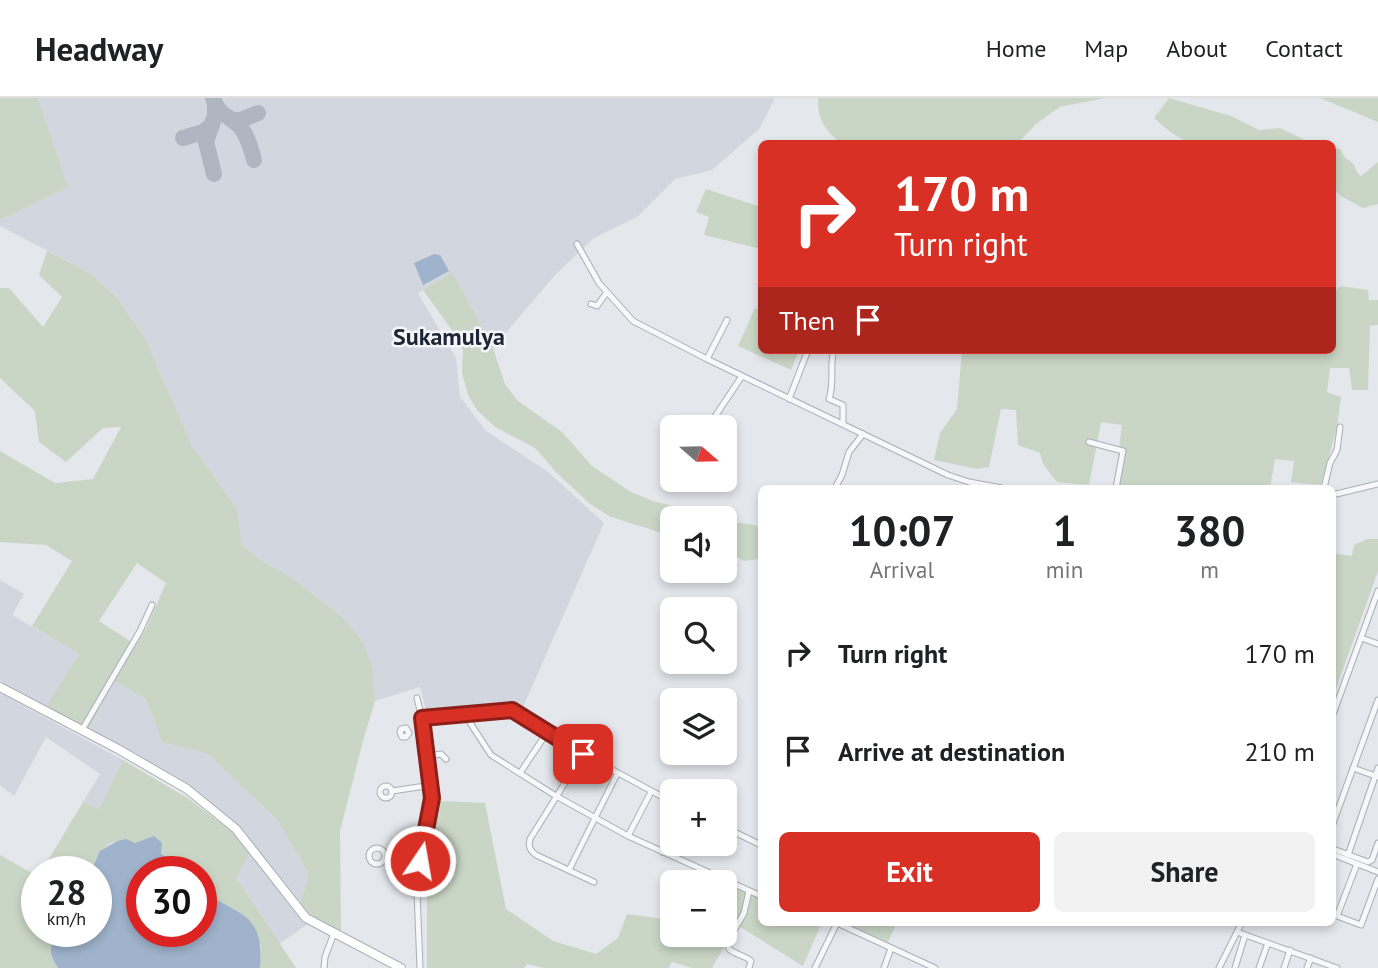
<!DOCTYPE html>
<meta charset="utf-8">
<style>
:root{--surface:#fff;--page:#f2f2f2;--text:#202124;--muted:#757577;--line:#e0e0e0;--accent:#d93025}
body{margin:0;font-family:"PT Sans",sans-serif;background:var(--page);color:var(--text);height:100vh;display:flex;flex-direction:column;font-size:26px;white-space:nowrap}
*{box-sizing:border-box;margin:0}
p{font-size:23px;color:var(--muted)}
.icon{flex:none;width:38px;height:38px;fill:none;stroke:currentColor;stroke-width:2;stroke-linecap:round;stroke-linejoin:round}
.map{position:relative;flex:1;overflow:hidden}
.side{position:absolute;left:758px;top:387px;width:578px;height:441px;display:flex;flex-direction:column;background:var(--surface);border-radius:10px;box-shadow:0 4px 10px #0003}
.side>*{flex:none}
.hud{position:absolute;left:758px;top:42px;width:578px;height:214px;border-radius:10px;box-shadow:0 4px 10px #0003;background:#d93025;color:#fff;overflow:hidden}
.needle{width:46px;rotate:110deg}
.buttons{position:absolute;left:660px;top:317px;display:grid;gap:14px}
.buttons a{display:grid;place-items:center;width:77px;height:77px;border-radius:10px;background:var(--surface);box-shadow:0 4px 10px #0003;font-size:35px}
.speed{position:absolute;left:21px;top:758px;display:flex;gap:14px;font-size:35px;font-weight:700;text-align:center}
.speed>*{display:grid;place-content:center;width:91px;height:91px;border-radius:50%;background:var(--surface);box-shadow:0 4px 10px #0003;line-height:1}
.speed small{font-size:18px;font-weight:400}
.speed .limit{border:10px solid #d22;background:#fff;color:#111}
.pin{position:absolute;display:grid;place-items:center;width:60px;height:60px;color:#fff;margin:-30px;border-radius:14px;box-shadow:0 4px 10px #0006}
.me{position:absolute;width:77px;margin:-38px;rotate:12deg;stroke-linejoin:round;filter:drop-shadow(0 0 5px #0008)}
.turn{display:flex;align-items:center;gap:24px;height:147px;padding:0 21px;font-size:32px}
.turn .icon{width:91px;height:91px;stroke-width:2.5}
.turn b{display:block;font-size:49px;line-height:60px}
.then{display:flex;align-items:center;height:66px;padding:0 21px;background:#0003;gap:14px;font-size:26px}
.eta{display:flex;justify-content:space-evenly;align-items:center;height:119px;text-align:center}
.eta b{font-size:42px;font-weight:800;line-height:49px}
.primary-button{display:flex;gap:14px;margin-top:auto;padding:14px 21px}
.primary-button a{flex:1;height:80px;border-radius:10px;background:var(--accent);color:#fff;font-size:28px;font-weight:800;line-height:80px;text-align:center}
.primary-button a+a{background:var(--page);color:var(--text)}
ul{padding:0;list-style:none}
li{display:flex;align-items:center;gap:21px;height:98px;padding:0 21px}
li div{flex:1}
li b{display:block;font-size:26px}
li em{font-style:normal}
header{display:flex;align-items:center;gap:42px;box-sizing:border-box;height:98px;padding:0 35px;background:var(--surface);border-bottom:2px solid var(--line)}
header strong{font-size:33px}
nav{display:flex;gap:38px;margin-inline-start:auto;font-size:24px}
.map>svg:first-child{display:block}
</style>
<header>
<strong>Headway</strong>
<nav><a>Home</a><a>Map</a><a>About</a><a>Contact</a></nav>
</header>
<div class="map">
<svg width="1378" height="870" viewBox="0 0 1378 870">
<rect width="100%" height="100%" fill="#e4e7ec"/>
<!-- built -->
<g fill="#d2d6de">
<path d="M38,0h737l-16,31 -47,41 -37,9 -38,38 -43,21 -39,37 -62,73 -40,-76 -35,21 38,65 4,39 26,34 61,40 57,52 -81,184 -16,-2 -80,8 -7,-26 -45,14 -2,-31 -31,-53 -51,-40 -31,-17 -18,-15 -5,-36 -45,-63 -47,-108 -28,-40 -27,-25 -90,-47v-6l68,-33z"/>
<path d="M0,482l24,14 -12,21 67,39 -34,54 -45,-27z"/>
<path d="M114,583l32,18 16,43 46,12 69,66 32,54 -10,33 9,17 -29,20 -43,-66 15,-31 -58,-56 -104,-62z"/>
<path d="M0,595l123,67 -24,49 -16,-7 17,-28 -54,-37 -32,59 -14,-11z"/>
</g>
<!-- green -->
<g fill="#c9d6c5" fill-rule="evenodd">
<path d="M0,0h38l30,89 -68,33z"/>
<path d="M818,0h287l-45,9 -23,16 -19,20 -177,1c-15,-13 -24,-25 -23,-46z"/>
<path d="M1169,0l62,18 28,14 21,-2 31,15h15l-129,1c-19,-4 -29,-14 -43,-26z"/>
<path d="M1320,0h58v24z"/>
<path d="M1332,48l9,4c4,11 6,7 12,14 4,5 2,8 8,12l17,-14v42l-15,4 -22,-12 -9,-9z"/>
<path d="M706,91l55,18v42l-57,-14 5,-18 -13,-5z"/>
<path d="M47,153l43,22 27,25 28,40 47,108 45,63 5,36 18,15 31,17 51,40 22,27 9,26 2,31 -12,40 -23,90 1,102 -42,-26 10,-33 -32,-54 -69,-66 -46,-12 -16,-43 -32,-18 -25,48 -44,-21 34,-54 -47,-28 40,-65 -26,-16 -46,-3v-91l55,32 38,-4 28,-52 -18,1 -37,34 -27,-20 -4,-31 -35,-33v-90h9l34,39 19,-30 -23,-22zM137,465l29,20 -19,44 -11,18 -37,-24z"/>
<path d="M453,174l40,76 12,36 13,17 44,31 30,34 39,26 22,9 67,17h-48v18l-61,-19 -21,-13 -34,-32 -21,-24 -40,-21 -18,-17 -9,-15 -6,-22 1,-22 -7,-15 -33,-46z"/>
<path d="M1341,188l27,4 1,10h9v25l-8,1 -2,64h-16l-3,-22h-19l-3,24 14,5 -4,30 -16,58 -30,-3 3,-21 -19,-2 -5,29h-156l8,-63 -21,-3 -12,63 -32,-3 -14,-18 -3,-11 -22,-8 -2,-35 -15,-1 -12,58 -12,2 -43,-9 6,-27 17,-24 5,-59h370v-57z"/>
<path d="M755,210l6,3v39h38l-8,20 -53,-24z"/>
<path d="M725,422c12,4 24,3 36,7v25l-3,7 -14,2 -19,-11z"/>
<path d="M1367,441h11v32l-46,129v-147l20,3 2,-11z"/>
<path d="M123,662l66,39 63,48 -16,31 60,90h-36l1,-22 -21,-34 -35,-18 -4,-4v-18l-14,-1c-9,-11 -19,-14 -32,-20 -35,-15 -47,-18 -64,20l-50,1 42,-70 16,7z"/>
<path d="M440,703l45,2 21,106 47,32 43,13 22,-16 9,-24 36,5 4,5 5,-3v13h52l1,-50 36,15v23h52l7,5 -17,39 -66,-41 -25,43h-20l-20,-6 -3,6h-125l-17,-4 -3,4h-97v-101z"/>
<path d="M0,757l37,21v55h21c-9,16 -10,22 0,37h-58z"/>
<path d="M842,824h55l-9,20z"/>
</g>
<!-- water -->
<g fill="#9fb4cc">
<path d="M434,156l6,1 9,16 -26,14 -9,-22z"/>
<path d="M154,738l8,7 -1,11 18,8 8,9 -45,1v59h59v-41l4,4c40,21 59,24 55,74h-202c-10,-15 -9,-21 0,-37h38v-59l-5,-1 9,-20 17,-10 9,-2 9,4z"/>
</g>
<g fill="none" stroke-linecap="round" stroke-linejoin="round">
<!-- taxiway -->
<g stroke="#b0b6c1" stroke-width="16">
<path d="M213,0c6,19 17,17 27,29 8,9 11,22 14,33"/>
<path d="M232,22h9l17,-7"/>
<path d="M183,40l20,-6 9,-7"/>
<path d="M214,76l-8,-32 9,-27v-12"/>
</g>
<!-- street casing -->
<g stroke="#a9aeb7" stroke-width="7">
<g id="street">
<path d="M577,146l22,39 34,38 74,38 241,116 21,7 33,6"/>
<path d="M591,206l6,2 10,-14"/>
<path d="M834,252c-5,16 1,32 -5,49l14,6v19"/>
<path d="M707,261l20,-39"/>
<path d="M789,301l19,-49"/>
<path d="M712,323l30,-45"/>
<path d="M1089,344l34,9 -7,37"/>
<path d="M835,390l7,-13 7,-23 14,-18"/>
<path d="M1324,390l6,-25 7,-13 3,-23"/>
<path d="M1332,397l46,-11"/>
<path d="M1361,540l17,6"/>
<path d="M417,600l8,33 7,67 -15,93 3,77"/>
<path d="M465,617l26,40 65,41 72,40 133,60"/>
<path d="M1332,619l46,-126"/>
<path d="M422,620l90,-8 71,44 89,48"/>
<path d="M406,630l3,5 -3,4h-4l-2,-5 1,-3z"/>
<path d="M82,632l58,-99 12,-26"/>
<path d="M583,656l-53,85c-2,8 0,11 6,16l58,27"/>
<path d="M428,658l13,-2 5,5"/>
<path d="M1353,670l25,9"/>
<path d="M520,675l28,-42"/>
<circle cx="386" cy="694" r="6"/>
<path d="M392,693l40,-6"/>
<path d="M1332,728l46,-126"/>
<path d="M724,729l37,18"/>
<path d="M628,738l23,-44"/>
<circle cx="377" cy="758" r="8"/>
<path d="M1333,751l35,13 4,-2 6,-17"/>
<path d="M662,754l10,-20"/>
<path d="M1332,756l46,18"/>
<path d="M1348,757l30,-87"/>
<path d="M385,758l35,5"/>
<path d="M1357,766l-20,52 24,9 17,-46"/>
<path d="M569,772l48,-96"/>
<path d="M749,793l-5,22 -16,28 1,8c7,6 15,6 22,12l-2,7"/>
<path d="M835,824l100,46"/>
<path d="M1237,834l100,36"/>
<path d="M324,870l1,-11 9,-24"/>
<path d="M815,870l22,-45"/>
<path d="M884,870l7,-20"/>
<path d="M1219,870l23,-46"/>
<path d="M1235,870l10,-33"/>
<path d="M1259,870l9,-25"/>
<path d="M1284,870l6,-18"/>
<path d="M1307,870l4,-10"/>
</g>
</g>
<!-- secondary casing -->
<g stroke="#a9aeb7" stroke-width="10">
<path id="secondary" d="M0,589l118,62 69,40 49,40 70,89 95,50"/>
</g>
<!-- street -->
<use href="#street" stroke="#f7f8fa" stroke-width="5"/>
<!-- secondary -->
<use href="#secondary" stroke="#fff" stroke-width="8"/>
</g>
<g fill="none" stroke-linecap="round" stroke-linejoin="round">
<!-- route casing -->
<g stroke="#8d1f18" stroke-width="18">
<path id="route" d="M420,763l12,-63 -10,-80 90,-8 71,44"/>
</g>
<!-- route -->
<use href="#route" stroke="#d93025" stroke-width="12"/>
</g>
<g text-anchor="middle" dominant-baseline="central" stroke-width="5" stroke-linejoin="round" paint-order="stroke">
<!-- quarter labels -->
<g font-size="24" font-weight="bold" fill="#1d2536" stroke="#f4f6f9">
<text x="449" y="238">Sukamulya</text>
</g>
</g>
</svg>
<div class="buttons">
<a><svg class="needle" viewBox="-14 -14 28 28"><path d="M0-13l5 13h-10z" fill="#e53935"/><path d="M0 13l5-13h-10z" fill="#757577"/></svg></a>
<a><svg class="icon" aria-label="sound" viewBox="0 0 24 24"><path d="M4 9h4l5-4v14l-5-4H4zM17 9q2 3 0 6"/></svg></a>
<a><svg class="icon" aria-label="search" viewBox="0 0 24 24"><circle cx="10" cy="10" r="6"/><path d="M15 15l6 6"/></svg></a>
<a><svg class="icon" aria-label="layers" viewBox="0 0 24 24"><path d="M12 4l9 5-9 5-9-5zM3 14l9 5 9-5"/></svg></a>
<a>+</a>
<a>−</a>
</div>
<div class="speed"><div>28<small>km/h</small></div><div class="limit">30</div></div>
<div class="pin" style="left:583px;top:656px;background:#d93025"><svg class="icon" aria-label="arrive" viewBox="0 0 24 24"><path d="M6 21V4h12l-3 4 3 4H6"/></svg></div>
<svg class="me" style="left:420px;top:763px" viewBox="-20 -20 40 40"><circle r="17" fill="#d93025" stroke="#fff" stroke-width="3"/><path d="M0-11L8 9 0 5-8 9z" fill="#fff"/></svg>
<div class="hud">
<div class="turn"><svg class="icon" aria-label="right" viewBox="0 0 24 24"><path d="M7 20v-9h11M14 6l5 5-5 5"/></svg><div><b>170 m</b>Turn right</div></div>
<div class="then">Then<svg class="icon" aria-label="arrive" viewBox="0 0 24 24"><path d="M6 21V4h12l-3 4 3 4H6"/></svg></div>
</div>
<section class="side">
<div class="eta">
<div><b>10:07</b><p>Arrival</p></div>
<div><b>1</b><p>min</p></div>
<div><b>380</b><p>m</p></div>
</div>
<ul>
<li><svg class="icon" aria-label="right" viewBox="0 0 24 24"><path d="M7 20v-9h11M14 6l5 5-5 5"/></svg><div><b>Turn right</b></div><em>170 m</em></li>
<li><svg class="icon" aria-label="arrive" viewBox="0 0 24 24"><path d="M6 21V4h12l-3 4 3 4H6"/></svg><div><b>Arrive at destination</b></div><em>210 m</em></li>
</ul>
<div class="primary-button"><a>Exit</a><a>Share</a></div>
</section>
</div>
